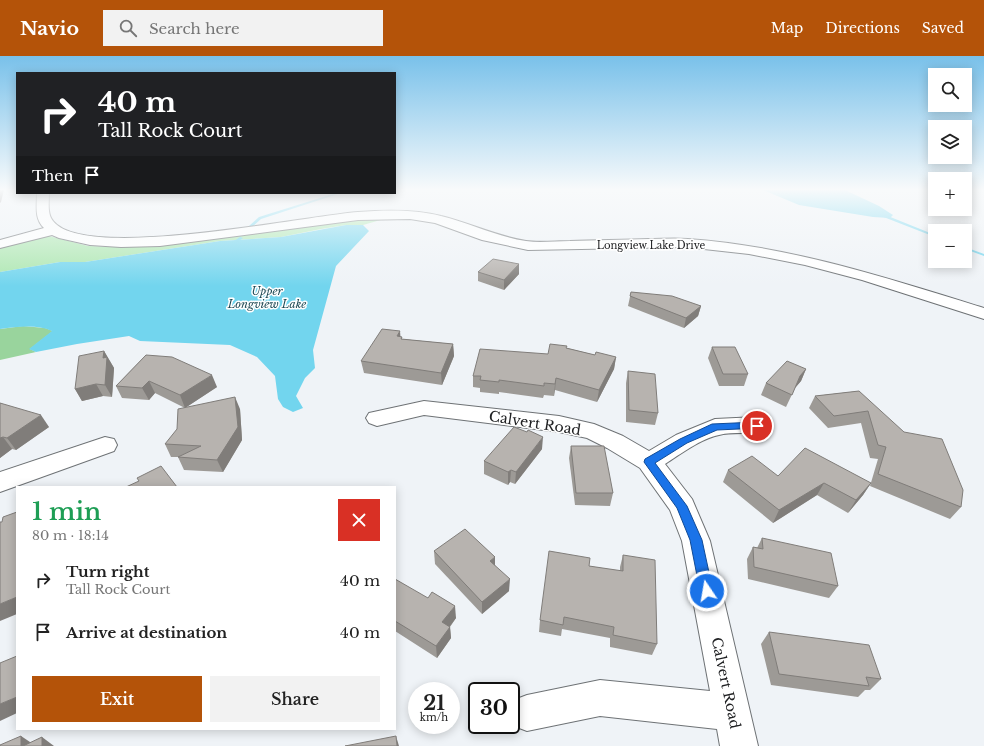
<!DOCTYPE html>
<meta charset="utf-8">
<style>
:root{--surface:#fff;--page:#f2f2f2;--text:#222;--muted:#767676;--accent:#b45309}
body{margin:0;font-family:"Libre Baskerville",serif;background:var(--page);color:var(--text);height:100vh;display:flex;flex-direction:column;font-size:15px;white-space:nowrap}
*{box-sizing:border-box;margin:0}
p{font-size:13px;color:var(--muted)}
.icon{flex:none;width:22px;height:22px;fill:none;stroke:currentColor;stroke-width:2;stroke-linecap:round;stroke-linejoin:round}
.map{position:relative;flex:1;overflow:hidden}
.side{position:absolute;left:16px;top:430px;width:380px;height:244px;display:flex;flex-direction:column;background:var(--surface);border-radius:0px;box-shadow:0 2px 10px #0003}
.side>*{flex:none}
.top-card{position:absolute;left:16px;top:16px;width:380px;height:122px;border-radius:0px;box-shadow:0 2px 10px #0003;background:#202124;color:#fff;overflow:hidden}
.fabs{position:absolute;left:928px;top:12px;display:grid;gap:8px}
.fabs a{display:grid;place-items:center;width:44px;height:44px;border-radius:0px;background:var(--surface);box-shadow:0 2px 10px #0003;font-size:20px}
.speed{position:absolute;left:408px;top:626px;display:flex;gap:8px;font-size:20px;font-weight:700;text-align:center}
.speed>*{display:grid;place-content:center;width:52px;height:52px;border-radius:50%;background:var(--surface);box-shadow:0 2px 10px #0003;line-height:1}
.speed small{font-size:10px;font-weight:400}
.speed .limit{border:2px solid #111;border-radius:6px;background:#fff;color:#111}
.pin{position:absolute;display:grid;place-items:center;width:34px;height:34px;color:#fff;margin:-17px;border:2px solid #fff;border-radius:50%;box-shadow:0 1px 4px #0007}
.me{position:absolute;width:44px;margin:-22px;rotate:348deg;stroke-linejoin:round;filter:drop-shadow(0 0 3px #0008)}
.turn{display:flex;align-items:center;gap:14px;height:84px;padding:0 16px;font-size:18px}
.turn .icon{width:52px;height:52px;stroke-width:2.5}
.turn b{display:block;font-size:28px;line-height:34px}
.then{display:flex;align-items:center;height:38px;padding:0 16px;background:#0003;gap:8px;font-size:15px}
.round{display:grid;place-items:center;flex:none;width:42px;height:42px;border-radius:0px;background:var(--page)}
.summary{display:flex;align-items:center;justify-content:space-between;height:68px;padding:0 16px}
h1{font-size:24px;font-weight:600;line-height:30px;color:#1e9e55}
.action{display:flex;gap:8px;margin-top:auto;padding:8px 16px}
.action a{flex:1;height:46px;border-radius:0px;background:var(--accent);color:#fff;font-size:16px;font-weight:600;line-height:46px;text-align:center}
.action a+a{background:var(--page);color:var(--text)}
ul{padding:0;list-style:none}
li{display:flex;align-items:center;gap:12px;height:52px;padding:0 16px}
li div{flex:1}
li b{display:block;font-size:15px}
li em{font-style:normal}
header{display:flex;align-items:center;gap:24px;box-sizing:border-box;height:56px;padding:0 20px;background:var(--accent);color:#fff}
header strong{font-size:19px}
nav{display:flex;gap:22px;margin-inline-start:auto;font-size:14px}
.search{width:280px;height:36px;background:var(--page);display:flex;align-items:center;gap:10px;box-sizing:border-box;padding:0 14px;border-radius:0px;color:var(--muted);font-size:15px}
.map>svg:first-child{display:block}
</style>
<header>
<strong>Navio</strong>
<div class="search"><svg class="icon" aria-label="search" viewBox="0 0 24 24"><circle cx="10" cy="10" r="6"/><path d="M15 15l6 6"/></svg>Search here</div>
<nav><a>Map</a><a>Directions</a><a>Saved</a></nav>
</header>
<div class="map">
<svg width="984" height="690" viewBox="0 0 984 690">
<rect width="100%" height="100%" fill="#eff3f7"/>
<!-- green -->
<path fill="#ace7b0" d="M391,161l-28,8h-17l-25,4 -40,8 -61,4 -135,21h-25l-60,10v-24l49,-12 39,10 28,1 44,-1 195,-26z"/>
<!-- forest -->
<path fill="#99d49d" d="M23,270l22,2 8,3 -23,18 6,3 -36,8v-31z"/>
<!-- water -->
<g fill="#72d5ee">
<path d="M763,134h82l34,16 14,9 -3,3 -17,-1 -74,-12z"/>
<path d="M346,169h17l6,6 -33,35 -23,84 2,18 -10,10 -9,18 7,12 -10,4 -10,-5 -5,-8 -3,-23 -18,-19 -27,-12 -90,-4 -11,-5 -52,8 -41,8 -7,-3 23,-18c-16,-7 -34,-4 -52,-2v-57l60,-10h25l135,-21 61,-4z"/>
</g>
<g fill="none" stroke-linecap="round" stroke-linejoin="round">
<!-- stream -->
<g fill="#72d5ee" fill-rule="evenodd">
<path d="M336,137h5l-80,26 -9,8 -3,-1 10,-9z"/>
<path d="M881,158h2l52,21v2l-54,-21z"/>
<path d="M240,181l3,1 -10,7h-2v-2z"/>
<path d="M965,191l19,7v2l-19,-7z"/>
</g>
<!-- minor casing -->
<g stroke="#6e7275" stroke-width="2">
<g id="minor">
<path d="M37,137h12c0,9 -2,21 4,28 32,41 251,-5 305,-9 26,-2 57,-3 83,4 29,7 54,20 85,25 14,2 29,0 44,0 26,-1 52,-1 78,-2 13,0 27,-1 40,0 102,7 199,39 296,69v11l-122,-39 -57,-15 -56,-11 -63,-7 -158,3 -46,-10 -47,-17 -25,-4 -52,1 -198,26 -39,1 -31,-2 -31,-7 -7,-3 -52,13v-8l44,-12c-10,-10 -7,-22 -7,-35z"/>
<path d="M424,345l135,15 35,8 29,12 26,15 27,-16 39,-16 42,-2 8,2 4,6 -4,6c-15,4 -31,0 -46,4 -17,3 -40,20 -54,29l27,35 18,42 48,205h-38l-3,-17 -117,-13 -73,15 -13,-5c-4,-9 -4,-17 0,-26l13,-5 73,-15 110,11 -28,-150 -12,-31 -30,-42 -33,-20 -20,-10 -28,-6 -135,-17 -47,11 -8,-3 -3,-5 3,-5z"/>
<path d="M105,381l9,2 3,6 -3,6 -114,41v-20z"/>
</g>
</g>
<!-- minor -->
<use href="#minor" fill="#fff" fill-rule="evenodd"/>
</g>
<!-- wall -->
<g fill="#9d9a96">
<path d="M519,208v10l-15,16 -26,-9v-9z"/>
<path d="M631,236l70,14 -3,10 -14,12 -56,-22z"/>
<path d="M401,281h1v2l51,5 1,12 -12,29 -78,-12 -3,-12z"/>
<path d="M712,291l36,27 -4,12h-25l-11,-28z"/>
<path d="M567,292l28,7 21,2 -2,12 -17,33 -42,-12 -1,6 -10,-1 -1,3 -44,-6v2l-19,-2v-4l-7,-1v-11l75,-22z"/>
<path d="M104,295l10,17 -2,29 -9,-1 -21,5 -7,-12z"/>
<path d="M146,299l71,32 -32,21 -30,-15 -6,7 -27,-2 -6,-12z"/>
<path d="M806,313l-5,12 -6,7 -9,19 -25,-12 5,-12z"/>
<path d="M628,315l30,42 -3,12 -29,-3v-39z"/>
<path d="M859,335l102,116 -11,12 -80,-33 8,-27 -8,-1 -9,-35 -33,5 -19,-20 6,-12z"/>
<path d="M0,347l49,24 -33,23 -4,-1 -12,9z"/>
<path d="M240,353l2,31 -19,32 -39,-2 -6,-13h1h-8l-6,-13z"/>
<path d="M571,390l42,47 -3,13 -35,-1 -6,-47z"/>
<path d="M542,393l-27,35 -5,-2 -2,3 -24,-11v-13z"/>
<path d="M728,414l50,6 93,7 -8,12 -15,18 -31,-18 -44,28 -50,-41z"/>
<path d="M762,482l76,48 -9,12 -81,-19 -1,-20 6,-12 4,1z"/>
<path d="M434,495l61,14 14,26 -27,23 -47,-50z"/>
<path d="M623,499l34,89 -5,11 -42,-8v-9l-48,-9 -1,7 -22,-4 1,-12 49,-54 31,5v-4z"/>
<path d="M395,523l61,39 -6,9 1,11 -14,20 -42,-27z"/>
<path d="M769,576l112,47 -11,11h-5l-7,7 -87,-12 -10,-41z"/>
</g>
<!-- shaded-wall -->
<g fill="#807d7a">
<path d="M0,134h4l-3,12 -1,1z"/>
<path d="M519,208v10l-15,16v-10z"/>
<path d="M701,250l-3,10 -14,12 2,-10z"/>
<path d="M400,275l1,12 -4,-7z"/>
<path d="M453,288l1,12 -12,29 -1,-12z"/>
<path d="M104,295l10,17 -2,29 -7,-12 -2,-27z"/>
<path d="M616,301l-2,12 -17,33 2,-12z"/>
<path d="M806,313l-5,12 -6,7 5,-12z"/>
<path d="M212,319l5,12 -32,21 -5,-13z"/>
<path d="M556,322l-1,12 -1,6 1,-12z"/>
<path d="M149,325l6,12 -6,7 -7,-12z"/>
<path d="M96,328l7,12 -21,5 -7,-12z"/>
<path d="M235,341l5,12 2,31 -19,32 -6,-12z"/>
<path d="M41,359l8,12 -33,23 -9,-12z"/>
<path d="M3,381l9,12 -12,9v-20z"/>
<path d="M543,381l-1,12 -27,35 1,-12z"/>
<path d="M511,414l-1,12 -2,3v-13z"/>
<path d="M824,427l-7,12 -44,28 6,-13z"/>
<path d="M871,427l-8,12 -15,18 8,-13z"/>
<path d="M495,501v12l-5,-8z"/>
<path d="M510,523l-1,12 -27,23v-12z"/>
<path d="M17,541v17l-17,7v-17z"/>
<path d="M455,550l1,12 -12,16 -2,-12z"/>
<path d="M450,571l1,11 -14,20 -1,-12z"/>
<path d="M17,641v16l-17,8v-17z"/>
<path d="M21,680l15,10h-15z"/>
<path d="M396,680l3,10h-2z"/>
<path d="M42,681l12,9h-12z"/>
</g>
<!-- building -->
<g fill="#b7b3af" stroke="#807d7a">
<path d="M493,203l26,5 -15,16 -26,-8z"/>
<path d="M631,236l41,4 29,10 -15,12 -56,-22z"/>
<path d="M382,273l18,2 -3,5 5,1 -1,2 52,5 -12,29 -80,-12z"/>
<path d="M550,288l17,2 -1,2 29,7 1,-3 20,5 -17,33 -43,-12 -1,6 -11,-1v3l-45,-6v2l-19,-2 1,-4h-8l7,-27 68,5z"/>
<path d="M712,291h23l13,27h-25z"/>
<path d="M104,295l-1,7 4,-1 -2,28 -9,-1 -21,5 4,-33z"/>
<path d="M146,299l26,2 40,18 -32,20 -31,-14 -7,7 -26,-2z"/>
<path d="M787,305l19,8 -6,7 -8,19 -26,-12z"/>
<path d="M628,315l27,3 3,39 -29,-3z"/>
<path d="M859,335l45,41 38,7 21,51 -2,17 -83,-33 8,-27 -8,-2 -10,-34 -34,5 -19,-20z"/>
<path d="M235,341l3,30 -21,33 -39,-3 23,-11 -36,-2 12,-15 1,-20z"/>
<path d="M0,347l41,12 -34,23 -4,-1 -3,1z"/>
<path d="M514,371l13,5 1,-2 15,7 -27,35 -5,-2 -3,2 -24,-11z"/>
<path d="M571,390h33l9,47h-37z"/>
<path d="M805,392l66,35 -15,17 -32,-17 -45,27 -51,-40 24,-14 26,20z"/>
<path d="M161,410l16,21h-51l13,-6 -2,-3z"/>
<path d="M17,456v85l-17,7v-82h2l1,-5z"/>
<path d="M465,473l30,28 -5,4 20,18 -28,23 -48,-51z"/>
<path d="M762,482l69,15 7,33 -84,-19 -1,-20 10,2z"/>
<path d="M549,495l41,7 -1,8 34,5v-16l32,5 2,84 -44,-9 1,-8 -50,-10 -1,8 -23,-5z"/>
<path d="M395,523l33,19 4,-6 23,14 -13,16 8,5 -14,19 -41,-25z"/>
<path d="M769,576l100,13 12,34 -15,-2 3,9 -90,-12z"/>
<path d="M17,600v41l-17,7v-41z"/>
<path d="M21,680v10h-21v-1z"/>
<path d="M396,680l1,10h-52z"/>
<path d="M42,681v9h-19z"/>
</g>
<!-- sky -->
<linearGradient id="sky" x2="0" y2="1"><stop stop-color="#79c1ea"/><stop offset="0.58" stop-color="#f8fafb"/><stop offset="1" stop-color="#f8fafb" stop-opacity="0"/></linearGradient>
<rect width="984" height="230" fill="url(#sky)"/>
<!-- route -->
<path fill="#1a73e8" stroke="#114b97" d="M757,366l5,4 -2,2 -43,2 -30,13 -32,20 32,43 15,34 11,51 -2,4 -4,2 -5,-2 -2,-4 -10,-51 -13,-32 -33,-46 1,-3 35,-20 32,-15z"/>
<g text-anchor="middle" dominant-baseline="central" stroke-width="3" stroke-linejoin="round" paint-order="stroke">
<!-- far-street labels -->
<g font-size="10" fill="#202123" stroke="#fff">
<text x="651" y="189">Longview Lake Drive</text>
</g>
<!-- far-water labels -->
<g font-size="11" font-style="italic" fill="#1d4954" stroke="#fff">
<text x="267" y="235">Upper<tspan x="267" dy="13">Longview Lake</tspan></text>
</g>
<!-- near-street labels -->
<g font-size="14" fill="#202123" stroke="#fff">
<text transform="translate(535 367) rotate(9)">Calvert Road</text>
<text transform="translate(726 627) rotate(78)">Calvert Road</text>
</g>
</g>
</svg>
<div class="fabs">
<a><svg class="icon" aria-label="search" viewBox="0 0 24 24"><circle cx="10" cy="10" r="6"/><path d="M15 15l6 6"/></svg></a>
<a><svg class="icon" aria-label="layers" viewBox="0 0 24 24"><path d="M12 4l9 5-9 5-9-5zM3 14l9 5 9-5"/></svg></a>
<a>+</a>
<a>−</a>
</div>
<div class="speed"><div>21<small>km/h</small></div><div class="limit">30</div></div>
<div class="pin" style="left:757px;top:370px;background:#d93025"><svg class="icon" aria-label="arrive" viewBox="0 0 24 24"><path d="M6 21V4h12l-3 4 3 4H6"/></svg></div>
<svg class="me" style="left:707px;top:535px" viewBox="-20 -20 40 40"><circle r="17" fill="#1a73e8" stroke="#fff" stroke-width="3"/><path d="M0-11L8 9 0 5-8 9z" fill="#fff"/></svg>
<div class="top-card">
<div class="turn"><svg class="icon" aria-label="right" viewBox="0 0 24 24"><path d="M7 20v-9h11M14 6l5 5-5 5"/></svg><div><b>40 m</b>Tall Rock Court</div></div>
<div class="then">Then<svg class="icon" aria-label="arrive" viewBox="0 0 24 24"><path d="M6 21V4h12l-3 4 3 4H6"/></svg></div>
</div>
<section class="side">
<div class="summary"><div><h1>1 min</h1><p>80 m · 18:14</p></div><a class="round" style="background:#d93025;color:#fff"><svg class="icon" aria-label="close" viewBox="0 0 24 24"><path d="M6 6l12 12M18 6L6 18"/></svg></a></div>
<ul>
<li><svg class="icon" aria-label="right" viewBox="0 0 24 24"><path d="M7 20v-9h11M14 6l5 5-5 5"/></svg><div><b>Turn right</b><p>Tall Rock Court</p></div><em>40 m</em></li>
<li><svg class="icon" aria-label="arrive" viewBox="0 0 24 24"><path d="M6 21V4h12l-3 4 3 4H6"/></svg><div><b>Arrive at destination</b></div><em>40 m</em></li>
</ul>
<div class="action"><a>Exit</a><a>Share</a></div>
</section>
</div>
